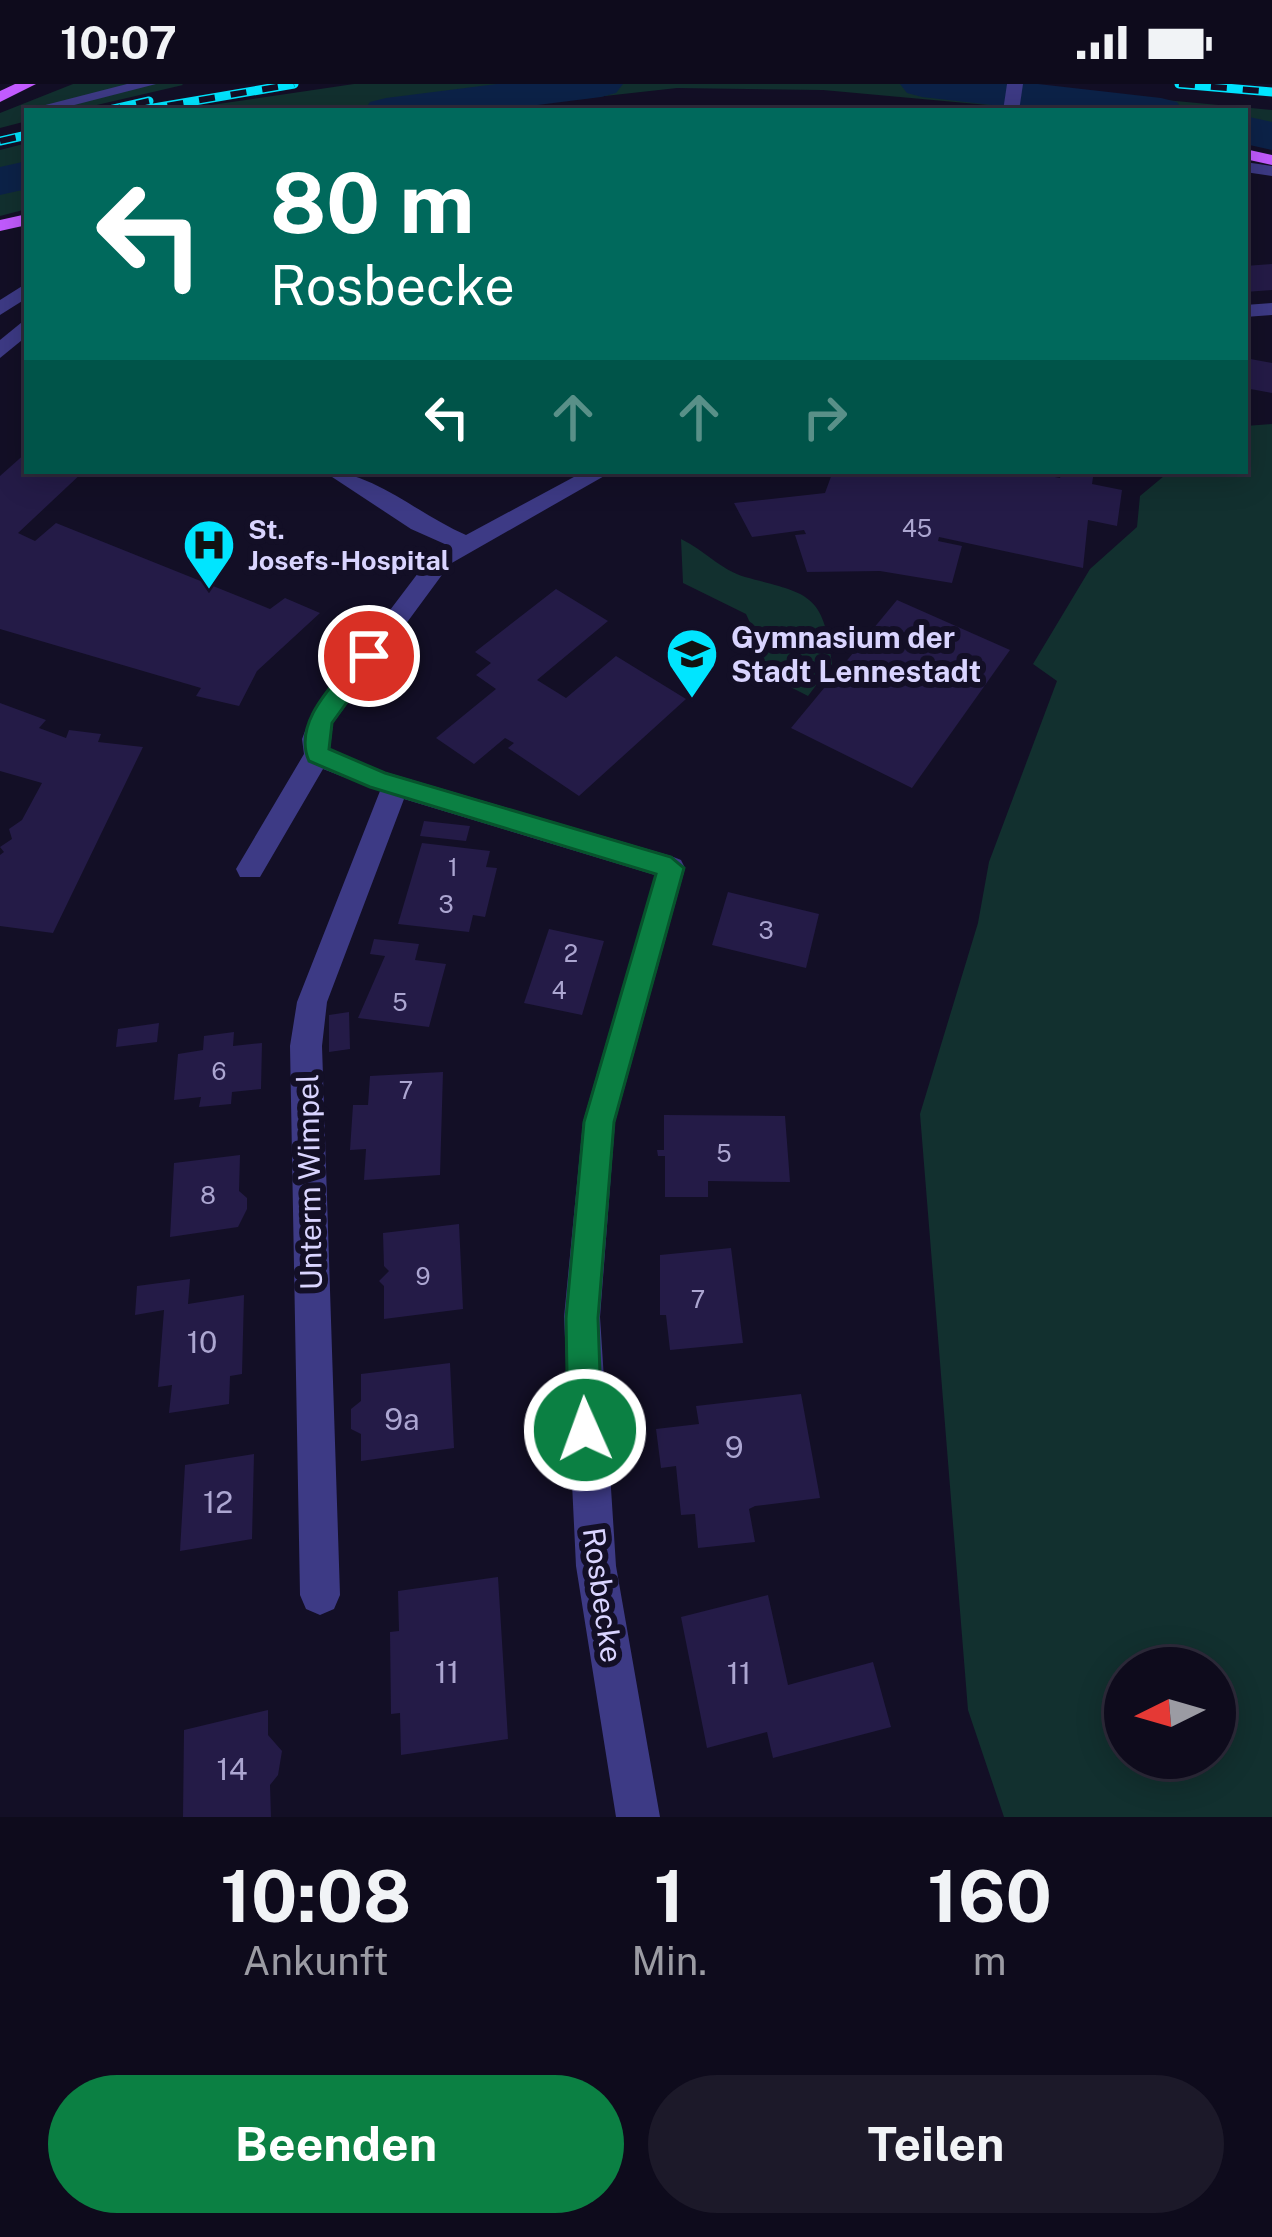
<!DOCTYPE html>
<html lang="de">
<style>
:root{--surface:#0e0b1c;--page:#1c1929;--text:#f1f3f6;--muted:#9b9ba3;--line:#2e2b3b;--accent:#0b8043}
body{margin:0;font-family:"Public Sans",sans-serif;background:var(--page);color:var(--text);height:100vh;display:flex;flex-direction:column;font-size:45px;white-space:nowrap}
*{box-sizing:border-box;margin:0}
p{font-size:39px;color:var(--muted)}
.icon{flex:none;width:66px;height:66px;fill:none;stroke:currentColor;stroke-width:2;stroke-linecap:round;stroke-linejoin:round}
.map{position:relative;height:1733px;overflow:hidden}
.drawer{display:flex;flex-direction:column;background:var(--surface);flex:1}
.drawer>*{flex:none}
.banner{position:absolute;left:24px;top:24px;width:1224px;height:366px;border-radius:0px;box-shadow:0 6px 30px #0003,0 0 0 3px var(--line);background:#00695c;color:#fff;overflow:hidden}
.needle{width:78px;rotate:265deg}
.buttons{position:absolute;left:1104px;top:1563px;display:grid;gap:24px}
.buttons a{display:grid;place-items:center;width:132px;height:132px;border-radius:50%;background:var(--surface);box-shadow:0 6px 30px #0003,0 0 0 3px var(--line);font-size:60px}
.pin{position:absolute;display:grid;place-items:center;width:102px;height:102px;color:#fff;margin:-51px;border:6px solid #fff;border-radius:50%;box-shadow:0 3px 12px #0007}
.me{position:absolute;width:132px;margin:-66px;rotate:358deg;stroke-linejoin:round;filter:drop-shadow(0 0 9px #0008)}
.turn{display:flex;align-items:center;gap:42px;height:252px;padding:0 48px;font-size:54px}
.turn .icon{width:156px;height:156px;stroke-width:2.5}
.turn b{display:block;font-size:84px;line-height:102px}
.lanes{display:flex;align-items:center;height:114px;padding:0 48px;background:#0003;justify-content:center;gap:60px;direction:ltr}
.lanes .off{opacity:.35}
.eta{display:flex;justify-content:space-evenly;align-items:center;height:204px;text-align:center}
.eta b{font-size:72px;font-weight:700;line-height:84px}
.action{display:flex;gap:24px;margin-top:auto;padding:24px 48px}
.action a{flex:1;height:138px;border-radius:72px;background:var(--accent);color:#fff;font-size:48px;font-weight:700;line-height:138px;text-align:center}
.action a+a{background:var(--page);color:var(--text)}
.status{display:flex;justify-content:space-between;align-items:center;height:84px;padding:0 60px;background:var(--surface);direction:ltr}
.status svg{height:33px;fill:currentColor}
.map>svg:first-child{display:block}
</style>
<div class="status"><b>10:07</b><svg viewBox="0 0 49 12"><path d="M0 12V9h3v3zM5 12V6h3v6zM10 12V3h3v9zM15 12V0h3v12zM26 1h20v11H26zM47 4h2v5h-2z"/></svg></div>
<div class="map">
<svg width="1272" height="1733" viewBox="0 0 1272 1733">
<rect width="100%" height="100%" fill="#130f26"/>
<!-- green -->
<g fill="#12302f" fill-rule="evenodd">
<path d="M73,0h109l1,1 -112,26h-44v10l-27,7v-15z"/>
<path d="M354,0h648l-3,22 -176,-16 -146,-2 -208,23h-299z"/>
<path d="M1026,3l246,23v38l-27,-6v-31h-214l-5,-6z"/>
<path d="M27,59v66l-27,7v-66z"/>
<path d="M1272,340v1393h-268l-36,-107 -48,-596 58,-191 11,-61 68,-181 -24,-17 57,-95 47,-42 3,-31 30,-25h75v-45zM1125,1584h90v90h-90z"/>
<path d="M681,455c23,11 40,31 64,38 63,17 79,15 87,87l-24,32 -53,-27 6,-22 -15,-33 -63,-31z"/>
</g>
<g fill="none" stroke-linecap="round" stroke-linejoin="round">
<!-- river -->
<g fill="#0c2248" fill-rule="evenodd">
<path d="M497,0h126l-7,9 -15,4 -111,14h-126l6,-9 16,-4z"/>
<path d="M900,0h138l123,14 16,4 6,9h-138l-123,-14 -15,-4z"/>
<path d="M1245,32l27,6v28l-27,-6z"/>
<path d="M27,77v28l-27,6v-28z"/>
</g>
</g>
<!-- building -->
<g fill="#241b47">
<path d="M1272,180v26l-27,2v-26z"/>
<path d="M1245,274l27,5v30l-27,-5z"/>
<path d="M27,368v19h57l-66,62 17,8 21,-18 214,86 15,-11 35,15 -63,58 -18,35 -43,-10 5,-8 -201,-59v-153z"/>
<path d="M833,387h191l36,7 2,-7h32l-2,13 30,6 -5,36 -29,-6 -5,48 -144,-31 -1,4 24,5 -10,37 -72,-12 -73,1 -12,-37 11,-1 -2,-4 -52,7 -18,-34 91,-10z"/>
<path d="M556,505l52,32 -71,59 29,18 50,-42 70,43 -107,97 -71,-48 6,-5 -9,-5 -31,26 -38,-26 60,-49 -20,-14 15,-12 -16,-11z"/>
<path d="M897,516l113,50 -98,138 -121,-60z"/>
<path d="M0,619l46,17 -7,8 27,10 3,-8 32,4 -3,8 45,5 -90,186 -53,-7v-71l4,-3 -4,-5 12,-8 -3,-10 13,-9 20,-37 -42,-12z"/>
<path d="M424,737l46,5 -4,15 -46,-5z"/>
<path d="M422,759l68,8 -4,16 11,1 -12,49 -12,-2 -4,17 -71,-8z"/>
<path d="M728,808l91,22 -13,54 -94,-23z"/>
<path d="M549,845l55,12 -22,74 -58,-12z"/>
<path d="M374,855l45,5 -4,16 31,4 -17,63 -71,-9 27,-62 -15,-2z"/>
<path d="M349,928l1,37 -21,3v-37z"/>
<path d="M159,939l-2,19 -41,5 2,-18z"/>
<path d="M234,948l-1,14 29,-3 -1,46 -29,3 -1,12 -32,3 2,-10 -27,3 4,-46 25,-4 1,-14z"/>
<path d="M443,988l-3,103 -76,5 2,-31 -16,1 3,-45h15l2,-29z"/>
<path d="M664,1031l121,1 5,66 -82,-1v16h-43v-41h-7l-1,-6h7z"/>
<path d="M240,1071l-1,36 8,7v11l-9,18 -68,10 4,-74z"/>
<path d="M459,1140l4,85 -79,10v-33l-5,-5 10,-10 -5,-5 -1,-33z"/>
<path d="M731,1164l12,95 -73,7 -4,-35h-6v-60z"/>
<path d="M190,1195l-2,25 56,-9 -2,79 -12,2 -1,28 -60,9 3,-28 -14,2 6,-77 -29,5 2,-29z"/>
<path d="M450,1279l4,85 -93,13v-27l-10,-5v-20l10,-8v-27z"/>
<path d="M801,1310l19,104 -65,8 -6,3 6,33 -57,6 -3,-34 -14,1 -5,-49 -15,2 -5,-39 43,-5 -3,-18z"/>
<path d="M254,1370l-2,85 -72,12 5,-86z"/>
<path d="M498,1493l10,162 -107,16 -1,-42 -9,1 -1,-82 9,-1 -1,-40z"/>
<path d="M768,1511l20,90 85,-23 18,65 -118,31 -6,-26 -60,16 -26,-131z"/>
<path d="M268,1626v25l14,16 -4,24 -8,10 1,32h-88l1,-87z"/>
</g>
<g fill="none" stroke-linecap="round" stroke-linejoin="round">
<!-- minor -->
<g fill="#3d3a85" fill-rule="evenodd">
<path d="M127,0h29l-105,27h-24v4l-5,-4z"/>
<path d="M1007,0h16l-4,27h-16z"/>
<path d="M1245,78l27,4v10l-27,-4z"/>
<path d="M27,199v15l-27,17v-15z"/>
<path d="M1272,219v12l-27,2v-12z"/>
<path d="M27,234v18l-27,22v-18z"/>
<path d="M323,387c50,0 96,44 143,64l119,-64h28l-163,93 -117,159 -3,26 55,23 286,84 10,4 4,8 -70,254 -15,195 16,249 44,251h-44l-40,-251 -12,-249 19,-195 72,-247 -251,-76 -77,203 -5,44 18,549 -6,14 -14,6 -14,-6 -6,-14 -10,-549 7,-44 83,-211 -57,-22 -63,108h-20l-4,-8 68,-115 -2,-15 10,-26 122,-161 13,-7 -36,-16z"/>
</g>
<!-- major -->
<g fill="#c25bff" fill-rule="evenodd">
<path d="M15,0h21l-36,18v-11z"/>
<path d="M1245,65l27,6v10l-27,-6z"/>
<path d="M27,130v11l-27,6v-11z"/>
</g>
<!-- rail casing -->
<g stroke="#00e5ff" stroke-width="9">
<g id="rail">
<path d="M1179,0l93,8"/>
<path d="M105,27l44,-10"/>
<path d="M136,27l158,-27"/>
<path d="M0,57l27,-6"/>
</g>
</g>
<!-- rail -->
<use href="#rail" stroke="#130f26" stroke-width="6" stroke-dasharray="16" stroke-linecap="butt"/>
</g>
<!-- route -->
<path fill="#0b8043" stroke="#07532c" stroke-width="3" d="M369,563l11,9 -48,67 -3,26 56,24 286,84 13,11 -70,254 -16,196 4,112 -5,13 -12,5 -12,-5 -5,-13 -2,-112 18,-196 72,-248 -286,-87 -61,-26c-18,-40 29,-81 52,-111z"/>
<!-- icons -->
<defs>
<g id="hospital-pin" transform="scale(2.7)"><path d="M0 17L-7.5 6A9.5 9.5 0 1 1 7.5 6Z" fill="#00e5ff" stroke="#130f26"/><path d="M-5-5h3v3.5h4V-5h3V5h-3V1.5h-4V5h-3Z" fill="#111"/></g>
<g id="school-pin" transform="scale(2.7)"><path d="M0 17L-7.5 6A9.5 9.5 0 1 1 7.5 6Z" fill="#00e5ff" stroke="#130f26"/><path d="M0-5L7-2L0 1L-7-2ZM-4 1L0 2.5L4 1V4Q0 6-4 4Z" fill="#111"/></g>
</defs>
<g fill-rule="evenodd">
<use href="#hospital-pin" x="209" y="461"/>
<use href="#school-pin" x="692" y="570"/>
</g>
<g text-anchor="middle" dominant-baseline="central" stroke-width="12" stroke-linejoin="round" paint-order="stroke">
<!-- number labels -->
<g font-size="24" fill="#aca6d1">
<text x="917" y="444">45</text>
<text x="453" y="783">1</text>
<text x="446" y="820">3</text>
<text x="766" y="846">3</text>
<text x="571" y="869">2</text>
<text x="559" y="906">4</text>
<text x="400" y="918">5</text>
<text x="219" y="987">6</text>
<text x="406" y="1006">7</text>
<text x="724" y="1069">5</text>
<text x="208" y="1111">8</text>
<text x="423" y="1192">9</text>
<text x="698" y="1215">7</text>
</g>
<!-- far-poi labels -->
<g font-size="27" font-weight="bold" fill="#d9d4ff" stroke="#130f26" text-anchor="start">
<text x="248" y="445">St.<tspan x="248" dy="31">Josefs-Hospital</tspan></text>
</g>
<!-- poi labels -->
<g font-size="30" font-weight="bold" fill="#d9d4ff" stroke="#130f26" text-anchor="start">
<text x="731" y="553">Gymnasium der<tspan x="731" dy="34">Stadt Lennestadt</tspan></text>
</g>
<!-- street labels -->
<g font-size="30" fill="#d9d4ff" stroke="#130f26">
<text transform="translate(309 1098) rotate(-91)">Unterm Wimpel</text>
<text transform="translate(603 1511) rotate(82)">Rosbecke</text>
</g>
<!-- near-number labels -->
<g font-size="30" fill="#aca6d1">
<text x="202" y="1258">10</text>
<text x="402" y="1335">9a</text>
<text x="734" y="1363">9</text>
<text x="218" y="1418">12</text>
<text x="447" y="1588">11</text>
<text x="739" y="1589">11</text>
<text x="232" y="1685">14</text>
</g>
</g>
</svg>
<div class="buttons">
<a><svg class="needle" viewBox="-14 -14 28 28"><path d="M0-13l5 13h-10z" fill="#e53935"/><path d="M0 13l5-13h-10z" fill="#9b9ba3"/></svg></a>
</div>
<div class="pin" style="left:369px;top:572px;background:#d93025"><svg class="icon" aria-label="arrive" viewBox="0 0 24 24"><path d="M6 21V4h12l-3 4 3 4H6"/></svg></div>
<svg class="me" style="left:585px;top:1346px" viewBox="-20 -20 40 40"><circle r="17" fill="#0b8043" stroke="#fff" stroke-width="3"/><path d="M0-11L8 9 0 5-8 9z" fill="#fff"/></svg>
<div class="banner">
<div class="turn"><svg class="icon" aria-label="left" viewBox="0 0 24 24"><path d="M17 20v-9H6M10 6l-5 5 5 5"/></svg><div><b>80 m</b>Rosbecke</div></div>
<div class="lanes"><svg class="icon" aria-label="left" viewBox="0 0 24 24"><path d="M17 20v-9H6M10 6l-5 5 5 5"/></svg><svg class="icon off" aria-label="ahead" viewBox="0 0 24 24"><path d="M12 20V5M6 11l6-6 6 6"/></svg><svg class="icon off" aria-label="ahead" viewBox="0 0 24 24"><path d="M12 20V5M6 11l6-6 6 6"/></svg><svg class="icon off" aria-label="right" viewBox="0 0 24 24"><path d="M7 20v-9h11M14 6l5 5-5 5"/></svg></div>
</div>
</div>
<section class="drawer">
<div class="eta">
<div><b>10:08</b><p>Ankunft</p></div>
<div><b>1</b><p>Min.</p></div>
<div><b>160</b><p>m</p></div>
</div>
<div class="action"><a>Beenden</a><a>Teilen</a></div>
</section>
